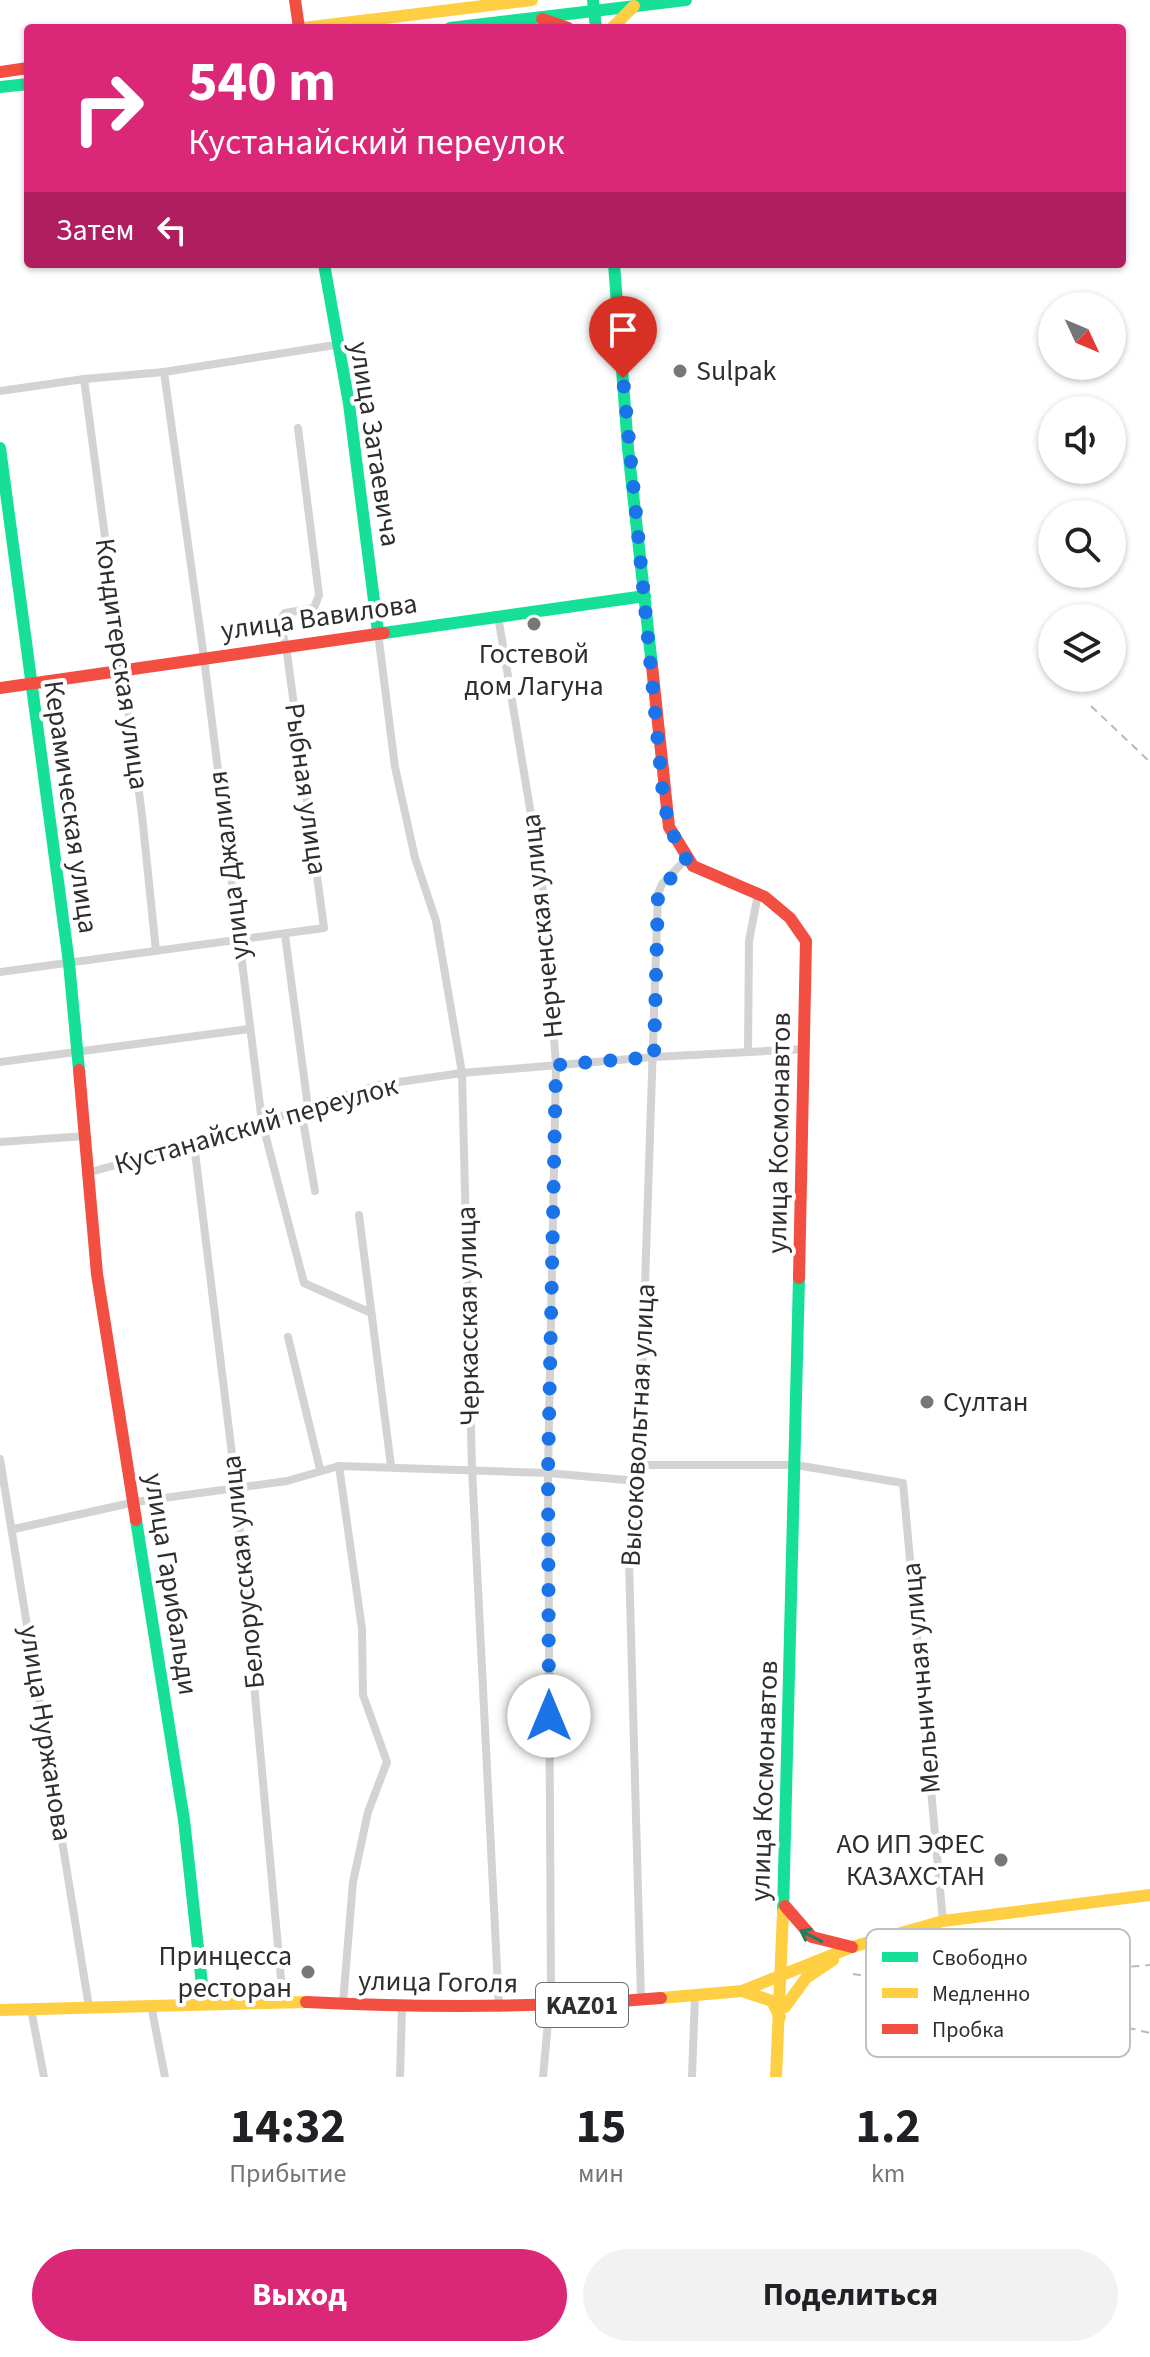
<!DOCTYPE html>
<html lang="ru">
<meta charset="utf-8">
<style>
:root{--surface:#fff;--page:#f2f2f2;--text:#202124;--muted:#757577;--accent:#db2777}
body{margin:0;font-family:"Source Sans 3",sans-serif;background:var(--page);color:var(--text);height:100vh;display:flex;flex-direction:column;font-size:30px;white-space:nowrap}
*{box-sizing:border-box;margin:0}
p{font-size:26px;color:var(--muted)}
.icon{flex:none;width:44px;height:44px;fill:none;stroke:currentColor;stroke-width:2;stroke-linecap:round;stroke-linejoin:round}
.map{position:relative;height:2077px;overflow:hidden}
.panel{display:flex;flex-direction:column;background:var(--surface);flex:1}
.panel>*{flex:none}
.top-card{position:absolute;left:24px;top:24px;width:1102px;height:244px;border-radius:8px;box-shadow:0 2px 6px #0004;background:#db2777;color:#fff;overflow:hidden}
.needle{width:52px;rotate:134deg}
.controls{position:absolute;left:1038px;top:292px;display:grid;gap:16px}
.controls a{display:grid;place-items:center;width:88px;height:88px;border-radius:50%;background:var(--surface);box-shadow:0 2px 6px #0004;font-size:40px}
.pin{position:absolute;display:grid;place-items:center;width:68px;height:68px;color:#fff;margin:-82px -34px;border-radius:50% 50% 50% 0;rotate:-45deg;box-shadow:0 0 8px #0007}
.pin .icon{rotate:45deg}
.me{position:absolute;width:88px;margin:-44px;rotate:0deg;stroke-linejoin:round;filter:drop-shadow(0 0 6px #0008)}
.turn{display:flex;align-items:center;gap:28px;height:168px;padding:0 32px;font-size:36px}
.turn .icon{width:104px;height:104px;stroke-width:2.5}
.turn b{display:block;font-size:56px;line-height:68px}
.then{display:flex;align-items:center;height:76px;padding:0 32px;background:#0003;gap:16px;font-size:30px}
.eta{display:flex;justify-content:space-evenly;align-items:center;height:136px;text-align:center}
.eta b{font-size:48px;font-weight:700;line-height:56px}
.cta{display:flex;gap:16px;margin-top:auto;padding:16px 32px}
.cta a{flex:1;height:92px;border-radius:48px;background:var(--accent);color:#fff;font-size:32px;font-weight:700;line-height:92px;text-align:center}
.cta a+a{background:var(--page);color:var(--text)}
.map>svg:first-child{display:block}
</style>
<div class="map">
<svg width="1150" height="2077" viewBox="0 0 1150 2077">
<rect width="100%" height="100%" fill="#fff"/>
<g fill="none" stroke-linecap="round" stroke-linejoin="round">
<!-- street -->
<g stroke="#d3d3d3" stroke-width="8">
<path d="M164,372l40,286 58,464 42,161 65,29"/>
<path d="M84,379l58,436 14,136"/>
<path d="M0,391l84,-12 80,-7 171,-27"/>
<path d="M498,616l44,265 14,184 -8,408 3,516 -8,88"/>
<path d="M378,633l17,134 20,91 21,63 26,152 10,396 27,539"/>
<path d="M285,935l23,172"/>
<path d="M0,972l324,-44 -38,-282 -7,-25 6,-8 29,-5 5,-13 -21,-167"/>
<path d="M748,1052l1,-111 9,-47"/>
<path d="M0,1062l249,-33"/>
<path d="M301,1109l14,82"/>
<path d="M0,1142l85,-6"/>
<path d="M194,1144l42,343 47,514"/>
<path d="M90,1172l104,-28 184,-59 84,-12 192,-16 152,-8"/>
<path d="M359,1215l32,251"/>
<path d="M288,1337l32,132"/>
<path d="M0,1459l89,548"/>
<path d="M639,1465h157l107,18 40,438"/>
<path d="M339,1466l23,163 1,66 24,67 -19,50 -15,70 -10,121"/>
<path d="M14,1529l121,-27 152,-21 52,-15 209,7 89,8"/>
<path d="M641,1999l-12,-437 10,-97 19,-571 4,-10 24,-25"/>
<path d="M151,2005l14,72"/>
<path d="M31,2009l13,68"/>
<path d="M400,2077l2,-69"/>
<path d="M692,2077l3,-82"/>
</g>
<!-- fast -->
<g stroke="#16e098" stroke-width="12">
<path d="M593,0l3,28"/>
<path d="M450,28l236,-28"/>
<path d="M0,87l28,-3"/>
<path d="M324,264l25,140 29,228"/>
<path d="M614,264l14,184 24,218"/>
<path d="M0,448l69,515 10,107"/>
<path d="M384,633l261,-37"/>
<path d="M136,1520l48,300 20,183"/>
<path d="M783,1912l16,-634"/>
</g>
<!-- slow -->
<g stroke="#ffcf43" stroke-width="12">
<path d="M303,28l229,-28"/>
<path d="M612,28l22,-22"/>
<path d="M742,1991l30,10 8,16"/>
<path d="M661,1998l81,-7 110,-44 91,-26 207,-26"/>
<path d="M785,2007l21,-29 27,-18"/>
<path d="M0,2010l306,-8"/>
<path d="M776,2077l7,-165"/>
</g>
<!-- jam -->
<g stroke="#f24e42" stroke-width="12">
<path d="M295,0l4,28"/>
<path d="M542,19l26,9"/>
<path d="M0,72l28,-4"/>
<path d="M652,666l17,161 24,39 72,31 25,21 16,23 -7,337"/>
<path d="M0,688l384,-55"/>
<path d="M79,1070l18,204 39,246"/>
<path d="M785,1906l27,31 40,10"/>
<path d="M306,2002c119,6 236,6 355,-4"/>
</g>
<!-- rail -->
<g stroke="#bababa" stroke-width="2" stroke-dasharray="8 6" stroke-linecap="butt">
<path d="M1091,706l59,56"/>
<path d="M853,1974l131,20 166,39"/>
<path d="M950,1982l200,-17"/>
<path d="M1008,1988l70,-1 53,-12"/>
</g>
</g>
<!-- one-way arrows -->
<defs><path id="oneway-shaft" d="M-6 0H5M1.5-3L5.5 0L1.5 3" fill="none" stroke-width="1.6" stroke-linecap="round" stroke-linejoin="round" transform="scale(2)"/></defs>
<use stroke="#237e5e" href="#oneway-shaft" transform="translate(811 1936) rotate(-153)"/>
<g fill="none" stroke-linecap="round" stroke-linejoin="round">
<!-- route -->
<path stroke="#1a73e8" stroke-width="14" stroke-dasharray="0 25.2" d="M549,1716l-1,-243 8,-408 98,-8 4,-163 28,-35 -17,-32 -6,-32 -40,-417"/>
</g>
<!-- markers -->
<g fill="#777" stroke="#fff" stroke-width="3">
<circle cx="680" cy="371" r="8"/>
<circle cx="534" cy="624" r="8"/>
<circle cx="927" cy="1402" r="8"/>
<circle cx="1001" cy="1860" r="8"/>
<circle cx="308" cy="1972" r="8"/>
</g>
<g text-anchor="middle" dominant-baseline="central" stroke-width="8" stroke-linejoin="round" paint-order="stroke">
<!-- shield labels -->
<rect fill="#fff" stroke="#6d6d6d" stroke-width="2" x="536" y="1983" width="92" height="44" rx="6"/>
<g font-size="26" font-weight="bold" fill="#2e2e2e">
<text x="582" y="2005">KАZ01</text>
</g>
<!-- poi labels -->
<g font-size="28" fill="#2e2e2e" stroke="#fff" text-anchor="start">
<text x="696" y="371">Sulpak</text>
<text x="534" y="654" text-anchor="middle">Гостевой<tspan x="534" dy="32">дом Лагуна</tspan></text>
<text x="943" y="1402">Султан</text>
<text x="985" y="1844" text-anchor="end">АО ИП ЭФЕС<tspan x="985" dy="32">КАЗАХСТАН</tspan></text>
<text x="292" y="1956" text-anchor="end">Принцесса<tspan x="292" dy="32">ресторан</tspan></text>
</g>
<!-- street labels -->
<g font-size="28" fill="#2e2e2e" stroke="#fff">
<text transform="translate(375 444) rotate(81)">улица Затаевича</text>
<text transform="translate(319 617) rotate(-8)">улица Вавилова</text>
<text transform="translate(122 664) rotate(82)">Кондитерская улица</text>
<text transform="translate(306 789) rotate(82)">Рыбная улица</text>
<text transform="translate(71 807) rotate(82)">Керамическая улица</text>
<text transform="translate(229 865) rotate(-97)">улица Джалиля</text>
<text transform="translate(542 926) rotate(-96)">Нерченская улица</text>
<text transform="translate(256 1125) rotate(-16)">Кустанайский переулок</text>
<text transform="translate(779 1133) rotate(-89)">улица Космонавтов</text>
<text transform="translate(468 1316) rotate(-91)">Черкасская улица</text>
<text transform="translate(638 1425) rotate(-87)">Высоковольтная улица</text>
<text transform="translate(243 1572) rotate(-96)">Белорусская улица</text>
<text transform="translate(171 1584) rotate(81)">улица Гарибальди</text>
<text transform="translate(921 1678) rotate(-95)">Мельничная улица</text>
<text transform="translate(46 1733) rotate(81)">улица Нуржанова</text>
<text transform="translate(764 1781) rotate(-88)">улица Космонавтов</text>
<text transform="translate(438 1982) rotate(1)">улица Гоголя</text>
</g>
</g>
<!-- legend -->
<rect x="866" y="1929" width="264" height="128" rx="12" fill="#fff" stroke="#c0c0c0" stroke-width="2"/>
<rect x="882" y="1952" width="36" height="10" fill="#16e098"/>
<rect x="882" y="1988" width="36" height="10" fill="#ffcf43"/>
<rect x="882" y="2024" width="36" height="10" fill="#f24e42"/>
<g font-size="22" fill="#2e2e2e">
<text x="932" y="1965">Свободно</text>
<text x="932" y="2001">Медленно</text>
<text x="932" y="2037">Пробка</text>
</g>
</svg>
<div class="controls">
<a><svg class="needle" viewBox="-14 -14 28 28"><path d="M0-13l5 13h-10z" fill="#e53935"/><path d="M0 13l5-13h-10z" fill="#757577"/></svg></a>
<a><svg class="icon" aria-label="sound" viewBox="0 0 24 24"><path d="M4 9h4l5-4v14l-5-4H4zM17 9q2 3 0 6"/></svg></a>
<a><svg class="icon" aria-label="search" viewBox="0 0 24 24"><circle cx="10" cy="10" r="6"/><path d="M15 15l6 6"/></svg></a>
<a><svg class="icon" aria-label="layers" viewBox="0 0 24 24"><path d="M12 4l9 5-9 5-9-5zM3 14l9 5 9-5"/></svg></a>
</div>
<div class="pin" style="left:623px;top:378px;background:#d93025"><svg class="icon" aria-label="arrive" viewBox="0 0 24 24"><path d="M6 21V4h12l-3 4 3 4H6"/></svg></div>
<svg class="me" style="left:549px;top:1716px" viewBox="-20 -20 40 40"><circle r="19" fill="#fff"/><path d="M0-13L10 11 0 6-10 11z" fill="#1a73e8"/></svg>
<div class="top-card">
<div class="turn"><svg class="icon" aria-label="right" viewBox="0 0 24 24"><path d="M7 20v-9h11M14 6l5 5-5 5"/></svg><div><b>540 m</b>Кустанайский переулок</div></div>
<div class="then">Затем<svg class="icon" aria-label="left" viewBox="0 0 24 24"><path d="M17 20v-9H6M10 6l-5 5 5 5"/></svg></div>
</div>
</div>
<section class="panel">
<div class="eta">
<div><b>14:32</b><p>Прибытие</p></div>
<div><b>15</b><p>мин</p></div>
<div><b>1.2</b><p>km</p></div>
</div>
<div class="cta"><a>Выход</a><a>Поделиться</a></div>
</section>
